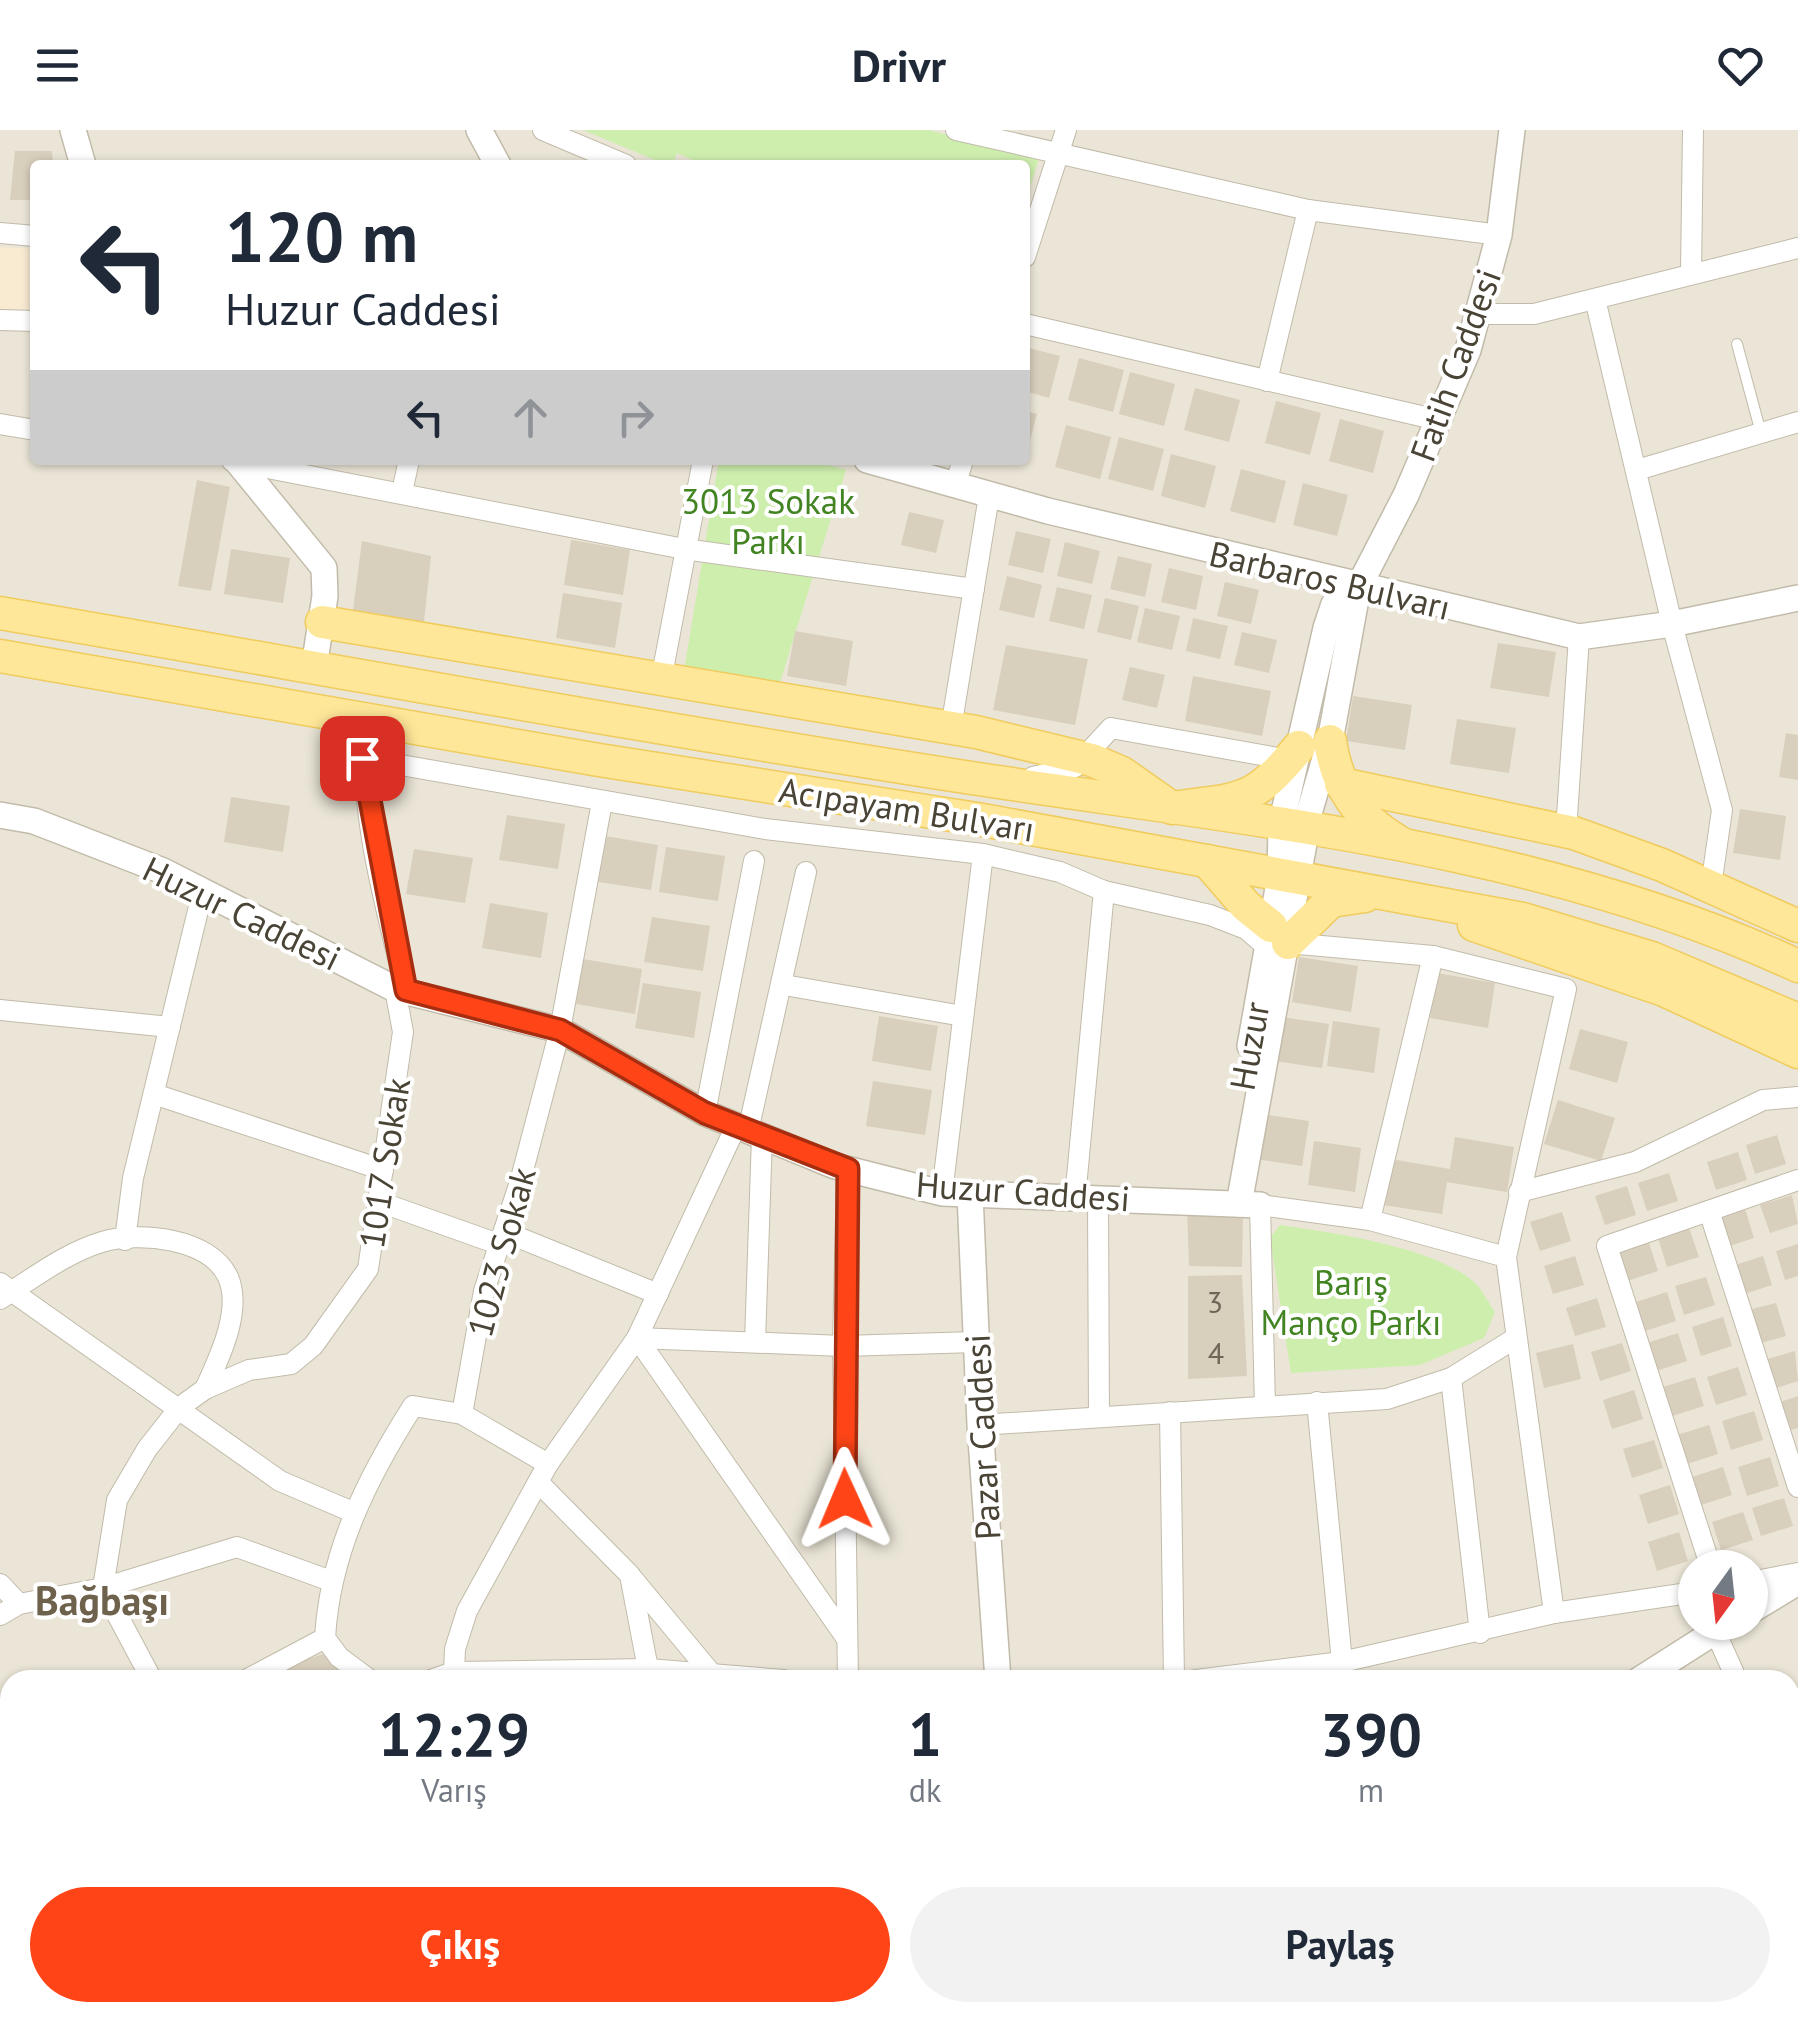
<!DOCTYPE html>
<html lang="tr">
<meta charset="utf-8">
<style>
:root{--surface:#fff;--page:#f2f2f3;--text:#1f2937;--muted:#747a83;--accent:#ff4517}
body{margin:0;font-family:"PT Sans",sans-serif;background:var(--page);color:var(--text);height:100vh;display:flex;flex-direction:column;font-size:38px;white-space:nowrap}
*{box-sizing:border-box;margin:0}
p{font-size:32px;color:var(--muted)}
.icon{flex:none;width:55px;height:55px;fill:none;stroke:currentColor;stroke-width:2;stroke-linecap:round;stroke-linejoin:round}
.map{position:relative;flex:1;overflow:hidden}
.details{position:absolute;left:0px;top:1540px;width:1800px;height:352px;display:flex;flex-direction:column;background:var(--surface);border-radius:30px 30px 0 0;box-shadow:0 2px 8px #0004}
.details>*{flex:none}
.hud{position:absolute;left:30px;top:30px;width:1000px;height:305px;border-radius:10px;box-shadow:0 2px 8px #0004;background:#fff;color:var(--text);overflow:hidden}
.needle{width:65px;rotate:195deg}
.controls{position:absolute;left:1678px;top:1420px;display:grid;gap:20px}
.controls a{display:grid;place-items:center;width:90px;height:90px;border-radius:50%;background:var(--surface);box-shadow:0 2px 8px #0004;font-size:50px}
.pin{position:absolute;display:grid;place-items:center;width:85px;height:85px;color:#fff;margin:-42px;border-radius:20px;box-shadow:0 5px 15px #0006}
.me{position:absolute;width:110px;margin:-55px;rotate:359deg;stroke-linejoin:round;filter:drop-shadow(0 0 8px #0008)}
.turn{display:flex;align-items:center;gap:35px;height:210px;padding:0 30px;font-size:45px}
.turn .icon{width:130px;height:130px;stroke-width:2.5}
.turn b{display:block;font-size:70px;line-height:85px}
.lanes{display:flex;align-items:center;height:95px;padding:0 30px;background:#0003;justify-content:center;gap:50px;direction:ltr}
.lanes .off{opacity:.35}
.eta{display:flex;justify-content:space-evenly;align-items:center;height:170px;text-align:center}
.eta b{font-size:60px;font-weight:600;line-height:70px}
.primary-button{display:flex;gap:20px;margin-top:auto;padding:20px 30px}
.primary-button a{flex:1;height:115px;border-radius:60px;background:var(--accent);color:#fff;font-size:40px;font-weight:600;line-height:115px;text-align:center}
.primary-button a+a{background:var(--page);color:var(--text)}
header{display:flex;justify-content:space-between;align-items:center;height:130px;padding:0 30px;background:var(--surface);font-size:45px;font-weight:600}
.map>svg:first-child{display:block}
</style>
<header><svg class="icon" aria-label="menu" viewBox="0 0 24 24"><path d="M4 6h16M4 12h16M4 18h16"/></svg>Drivr<svg class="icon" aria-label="heart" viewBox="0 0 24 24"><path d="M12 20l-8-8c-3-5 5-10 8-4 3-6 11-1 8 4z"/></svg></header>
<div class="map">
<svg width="1798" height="1891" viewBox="0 0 1798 1891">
<rect width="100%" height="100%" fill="#f6f3e9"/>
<!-- residential -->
<path fill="#eae5d6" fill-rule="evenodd" d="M0,0h1798v1891h-1798zM35,35h990v295h-990zM1695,1438h55v54h-55zM10,1550h1780v332h-1780z"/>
<!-- commercial -->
<path fill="#f9ebd2" d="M0,117l35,2v61l-35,2z"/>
<!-- green -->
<g fill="#ceeeae">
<path d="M583,0h345l111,28 -14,45v-38h-321l-27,-12 -4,12h-6z"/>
<path d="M719,330h92l35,10 -69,222 -94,-15z"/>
<path d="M1280,1095c50,7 163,23 198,61 6,7 11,18 17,26l-11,26 -64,27 -129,8 -21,-135z"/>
</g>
<!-- building -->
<g fill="#d9cfbd">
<path d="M15,21h37l1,14h-18v35h-25z"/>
<path d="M1025,217l35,9 -11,42 -24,-7z"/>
<path d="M1079,228l45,12 -11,42 -45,-12z"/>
<path d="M1130,242l45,12 -11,42 -45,-12z"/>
<path d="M1195,258l45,12 -11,42 -45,-12z"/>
<path d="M1276,271l45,12 -11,42 -45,-12z"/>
<path d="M1025,281l12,3 -11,41h-1z"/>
<path d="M1340,289l44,12 -11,42 -44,-12z"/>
<path d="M1066,295l45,12 -11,42 -45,-12z"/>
<path d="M1119,307l45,12 -11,42 -45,-12z"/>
<path d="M1171,324l45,12 -11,42 -44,-12z"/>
<path d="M1241,339l45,12 -11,42 -45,-12z"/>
<path d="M197,350l33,7 -19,104 -33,-5z"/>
<path d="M1303,353l45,12 -11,41 -44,-11z"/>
<path d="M909,382l35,8 -8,33 -35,-8z"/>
<path d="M1016,401l35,8 -8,34 -35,-8z"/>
<path d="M571,410l59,10 -7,45 -59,-10z"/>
<path d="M362,411l69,15 -7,66 -71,-12z"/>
<path d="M1065,412l35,9 -8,33 -35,-8z"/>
<path d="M231,419l59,9 -7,45 -59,-9z"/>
<path d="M1118,426l34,8 -7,33 -35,-8z"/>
<path d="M1169,438l34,8 -7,34 -35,-8z"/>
<path d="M1007,446l35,9 -8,33 -35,-8z"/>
<path d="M1225,452l34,8 -8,34 -34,-8z"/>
<path d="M1057,457l35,8 -8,34 -35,-8z"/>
<path d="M563,463l59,10 -7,45 -59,-10z"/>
<path d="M1105,468l34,8 -8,34 -34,-8z"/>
<path d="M1145,478l35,8 -8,34 -35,-8z"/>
<path d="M1193,488l35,8 -8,33 -34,-8z"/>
<path d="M795,501l58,10 -7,45 -59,-10z"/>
<path d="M1242,502l35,8 -8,33 -35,-8z"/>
<path d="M1498,513l58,9 -7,45 -59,-9z"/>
<path d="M1006,515l82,14 -13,66 -82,-15z"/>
<path d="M1130,537l35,8 -8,33 -35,-8z"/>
<path d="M1193,546l78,15 -9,45 -77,-15z"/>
<path d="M1353,566l59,9 -7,45 -59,-9z"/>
<path d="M1457,589l59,9 -7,45 -59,-9z"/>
<path d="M1786,603l12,2v45l-19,-3z"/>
<path d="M231,667l59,9 -7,46 -59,-10z"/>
<path d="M1740,679l46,7 -6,44 -47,-7z"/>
<path d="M507,685l58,9 -7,45 -59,-9z"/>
<path d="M599,705l59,10 -7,45 -59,-9z"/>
<path d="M666,717l59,9 -7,45 -59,-9z"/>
<path d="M414,719l59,9 -8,45 -59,-9z"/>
<path d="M490,773l58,10 -7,45 -59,-10z"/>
<path d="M652,787l58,9 -7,45 -59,-9z"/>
<path d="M1299,827l59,9 -7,46 -59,-10z"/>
<path d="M583,829l59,10 -7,45 -59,-10z"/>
<path d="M1437,843l58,10 -7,45 -58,-10z"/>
<path d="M643,853l58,9 -7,46 -59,-10z"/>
<path d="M879,886l59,10 -7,45 -59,-10z"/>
<path d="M1282,887l47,7 -7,44 -47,-7z"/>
<path d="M1333,891l47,7 -6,45 -47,-7z"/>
<path d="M1580,899l48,13 -11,41 -48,-14z"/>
<path d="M873,951l59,9 -7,45 -59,-9z"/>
<path d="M1558,970l57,18 -14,43 -57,-17z"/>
<path d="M1262,984l47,7 -7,45 -47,-7z"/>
<path d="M1777,1005l9,29 -31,10 -9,-29z"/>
<path d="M1455,1007l59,10 -7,45 -60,-10 -5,32 -59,-9 7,-46 60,10z"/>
<path d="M1314,1011l47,7 -6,44 -47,-7z"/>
<path d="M1738,1022l9,28 -31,10 -9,-28z"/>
<path d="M1669,1043l9,28 -31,10 -9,-28z"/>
<path d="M1627,1056l9,29 -31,10 -10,-29z"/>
<path d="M1792,1065l6,29 -28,9 -10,-28z"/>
<path d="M1187,1077l56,5 -1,55 -53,-1z"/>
<path d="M1745,1079l9,29 -31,10 -9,-29z"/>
<path d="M1562,1082l9,29 -31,10 -10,-29z"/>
<path d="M1689,1098l10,29 -32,10 -9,-29z"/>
<path d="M1649,1113l9,28 -31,10 -9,-29z"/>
<path d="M1798,1114v32l-13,4 -9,-29z"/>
<path d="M1575,1126l9,29 -31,9 -9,-28z"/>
<path d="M1763,1126l9,29 -31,10 -9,-29z"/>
<path d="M1242,1145l5,101 -59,3v-103z"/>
<path d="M1706,1147l9,28 -31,10 -9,-29z"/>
<path d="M1667,1162l9,29 -31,10 -9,-29z"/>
<path d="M1597,1168l9,29 -31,9 -9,-28z"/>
<path d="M1776,1173l10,33 -29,8 -9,-34z"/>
<path d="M1723,1187l9,29 -31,10 -9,-29z"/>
<path d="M1678,1203l9,28 -31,10 -9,-28z"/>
<path d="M1622,1213l9,28 -31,10 -9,-29z"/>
<path d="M1573,1214l8,35 -37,9 -8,-35z"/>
<path d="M1795,1221l3,30 -25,8 -9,-29z"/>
<path d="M1738,1237l9,28 -31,10 -9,-28z"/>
<path d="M1695,1247l9,29 -32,10 -9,-29z"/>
<path d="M1634,1260l9,29 -31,10 -9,-29z"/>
<path d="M1798,1266v32l-12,3 -9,-28z"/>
<path d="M1754,1281l9,29 -32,10 -9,-29z"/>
<path d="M1709,1295l9,29 -31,10 -10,-29z"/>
<path d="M1654,1310l9,28 -31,10 -9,-29z"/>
<path d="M1770,1327l9,29 -32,10 -9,-29z"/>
<path d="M1723,1337l9,28 -31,10 -9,-28z"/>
<path d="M1670,1355l9,29 -31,10 -9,-29z"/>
<path d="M1784,1368l9,28 -32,10 -9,-28z"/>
<path d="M1743,1382l10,28 -32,10 -9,-28z"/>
<path d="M1679,1402l9,29 -31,10 -9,-29z"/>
<path d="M332,1521l10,29h-60l-4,-11z"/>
</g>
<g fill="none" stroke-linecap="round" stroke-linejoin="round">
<!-- service casing -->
<g stroke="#c2bbaa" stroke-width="12">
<path id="service" d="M1737,214l24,89"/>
</g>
<!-- minor casing -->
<g stroke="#c2bbaa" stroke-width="22">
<g id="minor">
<path d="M543,0l83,35"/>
<path d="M956,0l352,80 191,25"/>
<path d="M0,103l35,3"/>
<path d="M1025,127l41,-127"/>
<path d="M1691,143l2,-143"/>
<path d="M1595,169l77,325 50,186 -11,76"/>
<path d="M1479,184h55l264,-66"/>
<path d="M0,190l35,1"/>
<path d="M1025,194l413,96"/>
<path d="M1267,251l41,-171"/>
<path d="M0,294l35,6"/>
<path d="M232,331l452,88 290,40"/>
<path d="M1637,340l161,-48"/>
<path d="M955,356l8,-26"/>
<path d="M402,362l7,-32"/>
<path d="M661,550l42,-220"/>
<path d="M368,587c-13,83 18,191 38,273"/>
<path d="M951,598l38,-232"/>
<path d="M361,628l404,71 218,25 77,18 44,19 106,24 36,14 21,18"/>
<path d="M1033,647l42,-10 36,-39 178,32"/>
<path d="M1566,701l13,-194"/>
<path d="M1288,813l145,13 133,33 -60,268 48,356"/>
<path d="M784,855l179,31"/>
<path d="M0,880l170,17"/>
<path d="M154,964l229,76"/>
<path d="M705,983l49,-252"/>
<path d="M748,1001l58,-259"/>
<path d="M847,1039l-4,177 5,334"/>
<path d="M1519,1062l116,-30 128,-62 35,-3"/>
<path d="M942,1063l41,-339"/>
<path d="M1075,1068l29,-307"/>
<path d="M1098,1068l1,219"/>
<path d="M377,1071l124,44"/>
<path d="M1709,1081l89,276"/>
<path d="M1370,1090l63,-264"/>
<path d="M505,1102l153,62"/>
<path d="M125,1110l8,-62 70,-288"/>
<path d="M0,1153l280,198 75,32"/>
<path d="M0,1169c32,-20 65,-46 102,-57 37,-11 108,-4 126,35 15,34 -10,83 -23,112"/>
<path d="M637,1208l210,301"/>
<path d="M637,1208l206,8 133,-4"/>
<path d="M755,1212l7,-206"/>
<path d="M1451,1248l29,255"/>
<path d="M1317,1272l25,260"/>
<path d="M1265,1276l-5,-201 110,15 136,37"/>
<path d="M1170,1282l4,268"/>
<path d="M462,1284l22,-123 36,-109 40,-152 42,-228"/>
<path d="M980,1295l407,-26 64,-21 63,-39"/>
<path d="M538,1352l92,93 18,94"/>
<path d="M1711,1438l-104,-322 191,-66"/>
<path d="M632,1448l78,94"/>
<path d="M1750,1452l48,-9"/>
<path d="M0,1454l19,20"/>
<path d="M0,1485l19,-11 84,-16 134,-41 94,34"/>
<path d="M1715,1501l22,49"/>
<path d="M454,1542l1,-23 12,-38 81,-147 89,-126 99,-212"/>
<path d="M152,1550l-49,-92 14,-88 30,-51 33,-42 25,-18 44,-19 42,-6 22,-18 55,-77 35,-237 -8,-43"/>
<path d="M246,1550l79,-42"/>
<path d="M370,1550l-31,-23 -14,-19c5,-86 42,-160 88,-232l49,8 86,50"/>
<path d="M431,1550l23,-8 194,-3 136,11"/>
<path d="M1196,1550l146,-18 212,-49 141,-21"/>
<path d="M1790,1665l8,18"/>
<path d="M1790,1825l8,7"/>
<path d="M746,1882l18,9"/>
<path d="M943,1882l6,9"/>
<path d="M1296,1882l3,9"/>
<path d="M1527,1882l9,9"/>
<path d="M85,1891l3,-9"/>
<path d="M474,1891l3,-9"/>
<path d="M630,1891l3,-9"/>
<path d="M800,1891l4,-9"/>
<path d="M1146,1891l39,-9"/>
<path d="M1637,1891l9,-9"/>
</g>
</g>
<!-- tertiary casing -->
<g stroke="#c2bbaa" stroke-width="28">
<g id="tertiary">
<path d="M73,0l10,35"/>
<path d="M479,0l19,35"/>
<path d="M236,330l88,108 1,28 -11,71"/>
<path d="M867,330l181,51 531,126 93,-13 126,-26"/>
<path d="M0,685l34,6 129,50 232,118 165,41 145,83 130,53 107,27 318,12"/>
<path d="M1250,916l30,-169 1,-52 45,-197 8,-24 24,-16"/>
<path d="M970,1064l10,231 18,255"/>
<path d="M1239,1074l71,-394 20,-69 28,-153 48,-93 62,-145 31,-115 13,-105"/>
<path d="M1750,1481l48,-29"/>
<path d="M1639,1550l91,-58"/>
<path d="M1095,1882l3,9"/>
<path d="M1344,1891l7,-9"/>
</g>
</g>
<!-- secondary casing -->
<g stroke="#dacb94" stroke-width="32">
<g id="secondary">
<path d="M0,1695l10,5"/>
<path d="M0,1723l10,5"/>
<path d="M329,1882l18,9"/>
<path d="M368,1882l15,9"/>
</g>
</g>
<!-- primary casing -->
<g stroke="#f0cb5d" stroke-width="35">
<g id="primary">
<path d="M0,483c321,55 642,114 965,164 280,43 573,68 833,189"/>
<path d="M322,492l654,110 116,28 30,13 50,35c69,-10 80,-3 127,-61"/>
<path d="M0,526l599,104 378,59 546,100 129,39 146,62"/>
<path d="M1330,611c7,47 28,77 69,101"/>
<path d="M1341,654l233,49 88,32 136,61"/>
<path d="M1207,731l39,45 25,20"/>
<path d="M1474,795l190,65 134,62"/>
<path d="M1288,813l43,-42 34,-5"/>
</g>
</g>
<!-- service -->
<use href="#service" stroke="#fff" stroke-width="10"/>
<!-- minor -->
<use href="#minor" stroke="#fff" stroke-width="20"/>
<!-- tertiary -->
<use href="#tertiary" stroke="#fff" stroke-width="25"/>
<!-- secondary -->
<use href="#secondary" stroke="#fff5ca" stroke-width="30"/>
<!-- primary -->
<use href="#primary" stroke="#ffe799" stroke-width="32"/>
</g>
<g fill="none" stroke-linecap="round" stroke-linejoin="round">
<!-- route casing -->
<g stroke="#a62d0f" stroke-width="25">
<path id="route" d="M362,628l44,232 154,40 145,83 143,56 -3,330"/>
</g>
<!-- route -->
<use href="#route" stroke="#ff4517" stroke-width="18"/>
</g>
<g text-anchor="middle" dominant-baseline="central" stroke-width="8" stroke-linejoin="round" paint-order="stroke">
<!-- number labels -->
<g font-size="30" fill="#6e6758">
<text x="1215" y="1171">3</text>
<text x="1216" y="1222">4</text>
</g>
<!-- street labels -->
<g font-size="35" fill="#4a4436" stroke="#fff">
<text transform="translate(1455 235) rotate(-70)">Fatih Caddesi</text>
<text transform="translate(1330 450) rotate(13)">Barbaros Bulvarı</text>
<text transform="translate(907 679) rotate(9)">Acıpayam Bulvarı</text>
<text transform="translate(242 783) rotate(26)">Huzur Caddesi</text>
<text transform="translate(1249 916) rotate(-80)">Huzur</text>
<text transform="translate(384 1033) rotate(-81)">1017 Sokak</text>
<text transform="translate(1023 1061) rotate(4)">Huzur Caddesi</text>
<text transform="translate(501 1122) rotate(-75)">1023 Sokak</text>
<text transform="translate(982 1307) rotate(-93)">Pazar Caddesi</text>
</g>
<!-- park labels -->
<g font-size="35" fill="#428322" stroke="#fff">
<text x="768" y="371">3013 Sokak<tspan x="768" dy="40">Parkı</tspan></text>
<text x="1351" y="1152">Barış<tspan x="1351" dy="40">Manço Parkı</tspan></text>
</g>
<!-- quarter labels -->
<g font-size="40" font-weight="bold" fill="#6e624c" stroke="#fff">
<text x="102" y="1470">Bağbaşı</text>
</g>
</g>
</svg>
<div class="controls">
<a><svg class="needle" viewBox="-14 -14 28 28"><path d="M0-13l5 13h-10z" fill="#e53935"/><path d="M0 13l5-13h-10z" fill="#747a83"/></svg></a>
</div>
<div class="pin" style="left:362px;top:628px;background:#d93025"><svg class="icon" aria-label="arrive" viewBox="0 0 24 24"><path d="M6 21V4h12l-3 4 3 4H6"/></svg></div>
<svg class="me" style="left:845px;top:1369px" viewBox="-20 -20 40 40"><path d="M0-17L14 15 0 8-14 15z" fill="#ff4517" stroke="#fff" stroke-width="4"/></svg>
<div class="hud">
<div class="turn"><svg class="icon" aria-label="left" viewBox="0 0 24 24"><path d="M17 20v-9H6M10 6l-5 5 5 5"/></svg><div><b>120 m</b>Huzur Caddesi</div></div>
<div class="lanes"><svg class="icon" aria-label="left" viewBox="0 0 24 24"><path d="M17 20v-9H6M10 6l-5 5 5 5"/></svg><svg class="icon off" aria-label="ahead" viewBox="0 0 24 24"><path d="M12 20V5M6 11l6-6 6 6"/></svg><svg class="icon off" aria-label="right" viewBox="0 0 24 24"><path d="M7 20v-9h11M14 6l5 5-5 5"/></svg></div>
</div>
<section class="details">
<div class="eta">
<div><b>12:29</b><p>Varış</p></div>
<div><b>1</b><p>dk</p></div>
<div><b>390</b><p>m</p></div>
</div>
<div class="primary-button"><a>Çıkış</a><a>Paylaş</a></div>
</section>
</div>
